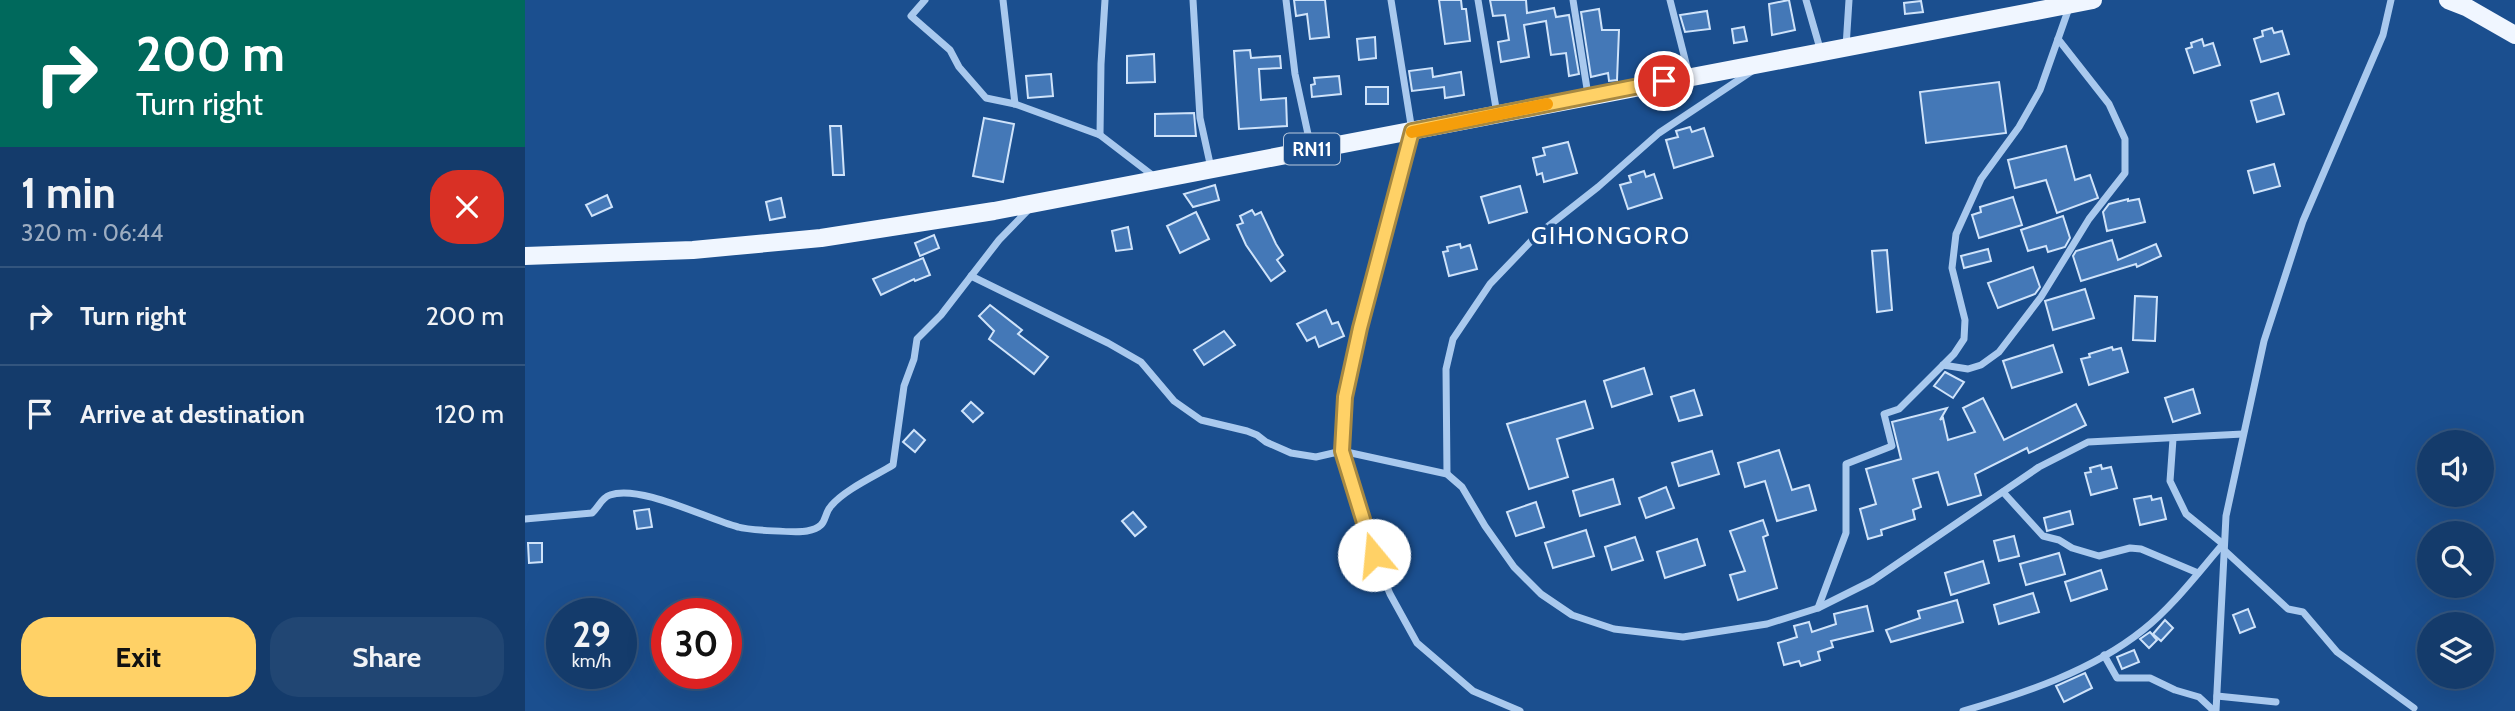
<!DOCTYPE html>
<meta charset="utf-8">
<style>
:root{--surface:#143b6b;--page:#214673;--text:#f1f3f6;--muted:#9dadc1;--line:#33557e;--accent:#ffd166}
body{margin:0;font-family:Cabin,sans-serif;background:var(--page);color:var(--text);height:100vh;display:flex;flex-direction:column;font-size:26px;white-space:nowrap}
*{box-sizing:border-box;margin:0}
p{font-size:23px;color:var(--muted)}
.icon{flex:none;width:38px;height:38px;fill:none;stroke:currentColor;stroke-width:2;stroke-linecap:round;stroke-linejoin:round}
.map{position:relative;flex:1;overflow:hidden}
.drawer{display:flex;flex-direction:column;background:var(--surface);width:525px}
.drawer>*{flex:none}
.guide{background:#00695c;color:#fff;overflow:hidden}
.tools{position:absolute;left:1892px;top:430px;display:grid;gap:14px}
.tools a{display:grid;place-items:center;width:77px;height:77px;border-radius:50%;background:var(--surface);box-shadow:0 7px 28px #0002,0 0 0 2px var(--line);font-size:35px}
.speed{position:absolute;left:21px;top:598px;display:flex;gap:14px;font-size:35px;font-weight:700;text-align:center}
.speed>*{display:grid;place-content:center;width:91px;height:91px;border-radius:50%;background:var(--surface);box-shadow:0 7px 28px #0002,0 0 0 2px var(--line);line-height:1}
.speed small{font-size:18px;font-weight:400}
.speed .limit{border:10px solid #d22;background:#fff;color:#111}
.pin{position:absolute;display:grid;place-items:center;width:60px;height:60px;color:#fff;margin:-30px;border:4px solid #fff;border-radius:50%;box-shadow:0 2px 7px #0007}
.me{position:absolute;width:77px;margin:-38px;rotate:343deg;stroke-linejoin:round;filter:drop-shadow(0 0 5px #0008)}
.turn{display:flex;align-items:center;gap:24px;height:147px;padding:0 21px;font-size:32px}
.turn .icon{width:91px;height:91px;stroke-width:2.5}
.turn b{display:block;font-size:49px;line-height:60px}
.round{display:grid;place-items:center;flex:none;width:74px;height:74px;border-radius:28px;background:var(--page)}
.head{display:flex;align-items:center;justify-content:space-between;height:119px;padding:0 21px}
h1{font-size:42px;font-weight:700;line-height:52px}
.primary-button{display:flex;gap:14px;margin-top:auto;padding:14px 21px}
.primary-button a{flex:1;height:80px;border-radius:28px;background:var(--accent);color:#111;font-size:28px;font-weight:700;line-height:80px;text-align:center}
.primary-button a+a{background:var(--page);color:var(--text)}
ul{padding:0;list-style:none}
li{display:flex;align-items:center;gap:21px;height:98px;padding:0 21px;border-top:2px solid var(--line)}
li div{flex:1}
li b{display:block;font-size:26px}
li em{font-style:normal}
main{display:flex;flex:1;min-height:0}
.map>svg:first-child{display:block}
</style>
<main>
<section class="drawer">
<div class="guide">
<div class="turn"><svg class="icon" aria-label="right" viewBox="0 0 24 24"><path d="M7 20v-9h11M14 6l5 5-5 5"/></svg><div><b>200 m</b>Turn right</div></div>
</div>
<div class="head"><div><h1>1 min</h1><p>320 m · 06:44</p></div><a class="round" style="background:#d93025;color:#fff"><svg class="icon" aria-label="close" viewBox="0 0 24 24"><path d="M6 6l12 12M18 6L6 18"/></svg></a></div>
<ul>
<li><svg class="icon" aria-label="right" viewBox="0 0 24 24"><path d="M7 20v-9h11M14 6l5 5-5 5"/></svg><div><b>Turn right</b></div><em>200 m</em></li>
<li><svg class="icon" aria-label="arrive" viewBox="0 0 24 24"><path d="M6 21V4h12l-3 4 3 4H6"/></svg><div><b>Arrive at destination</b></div><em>120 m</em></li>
</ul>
<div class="primary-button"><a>Exit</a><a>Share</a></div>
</section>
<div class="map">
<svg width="1990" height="711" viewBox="0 0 1990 711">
<rect width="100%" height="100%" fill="#1b4f8f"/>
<!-- building -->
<g fill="#4478b7" stroke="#cfe3fa" stroke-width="2">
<path d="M769,0h31l4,37 -19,2 -3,-25 -11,2z"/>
<path d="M914,0h22l1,9h4l4,32 -25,3z"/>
<path d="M965,0h36l1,13 27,-5 2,9 13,-2 10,59 -10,2 -3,-23 -15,2 -5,-34 -22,4 5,32 -28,5 -3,-20 11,-2 -4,-25 -12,1z"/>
<path d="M1264,0l6,30 -23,5 -3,-31z"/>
<path d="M1396,1l2,11 -18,2 -1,-11z"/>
<path d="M1074,9l3,21h17l-2,50 -8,1 -1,-8 -17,4 -10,-65z"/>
<path d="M1182,11l3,18 -25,3 -5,-17z"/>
<path d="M1219,27l3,14 -13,2 -2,-14z"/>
<path d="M1747,28l2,5 8,-2 7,23 -28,8 -7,-23 9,-3 -1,-5z"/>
<path d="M850,37l1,21 -17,2 -2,-21z"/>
<path d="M1677,39l2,7 9,-3 7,22 -26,8 -8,-24 6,-2 -1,-4z"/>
<path d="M725,50l1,8 29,-2 1,12 -22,1 2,31 25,-2 1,28 -48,3 -5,-78z"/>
<path d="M629,54l1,28 -28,1v-27z"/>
<path d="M907,68l1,9 28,-5 3,23 -19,3 -1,-11 -32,4 -3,-20z"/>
<path d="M526,74l2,22 -25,2 -2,-22z"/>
<path d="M814,76l2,18 -29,3 -1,-12 4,-1 -1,-6z"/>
<path d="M1474,82l7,51 -80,10 -6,-51z"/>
<rect x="841" y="87" width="22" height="17"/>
<path d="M1753,93l6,21 -27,8 -6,-21z"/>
<path d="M669,113l2,23h-41v-22z"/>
<path d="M459,118l30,6 -11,58 -30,-6z"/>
<path d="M305,126h11l3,49h-11z"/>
<path d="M1165,127l2,5 12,-4 9,28 -39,12 -8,-28 12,-3 -2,-6z"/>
<path d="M1043,142l9,31 -33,9 -2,-9 -5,2 -4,-17 12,-3 -2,-7z"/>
<path d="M1541,146l9,34 15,-5 8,23 -41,15 -11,-33 -31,8 -7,-28z"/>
<path d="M1749,164l6,22 -26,7 -6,-22z"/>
<path d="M1119,171l2,6 8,-3 8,24 -34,11 -8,-24 11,-3 -2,-6z"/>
<path d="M690,185l4,15 -26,7 -9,-13z"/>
<path d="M995,186l7,26 -38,11 -8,-26z"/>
<path d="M82,195l5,12 -20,9 -6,-11z"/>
<path d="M1488,197l9,28 -43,13 -7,-23 9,-3 -1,-5z"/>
<path d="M256,198l4,19 -15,3 -4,-18z"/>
<path d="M1603,199v2l11,-2 6,23 -38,9 -4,-19 6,-8z"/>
<path d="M727,210l3,5 6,-3 15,32 7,11 -6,5 8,11 -14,10 -25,-36 -9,-20 6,-2 -3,-7z"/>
<path d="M671,212l13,27 -29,14 -13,-27z"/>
<path d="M1538,216l7,22 -5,9 -17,5 -2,-6 -18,5 -7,-21z"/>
<path d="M603,227l4,22 -16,2 -4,-20z"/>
<path d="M409,235l5,13 -19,8 -5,-13z"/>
<path d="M1587,240l6,20 38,-16 5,12 -24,11 -1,-3 -55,17 -8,-25 3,-5z"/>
<path d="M935,244l1,4 9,-3 7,24 -28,7 -6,-24 5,-1 -1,-4z"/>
<path d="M1463,249l3,12 -27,7 -3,-12z"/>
<path d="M1362,250l5,60 -15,2 -5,-61z"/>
<path d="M398,258l7,17 -15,6 -1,-2 -33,16 -8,-16z"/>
<path d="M1508,267l7,20 -5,7 -37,14 -10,-25z"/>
<path d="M1560,289l9,29 -41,12 -8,-29z"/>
<path d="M1610,296l22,1 -2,44 -22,-1z"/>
<path d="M465,305l32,25 -4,4 30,23 -14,17 -45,-35 5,-8 -15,-15z"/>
<path d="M801,310l6,14 6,-2 6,14 -25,11 -4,-10 -8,4 -10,-17z"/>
<path d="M699,331l11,14 -31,20 -10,-15z"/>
<path d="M1528,345l9,27 -50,16 -9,-27z"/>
<path d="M1587,347l1,3 8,-2 7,24 -39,13 -8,-26 9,-2 -1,-3z"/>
<path d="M1119,368l8,26 -40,13 -8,-26z"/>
<path d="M1420,372l19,10 -11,16 -19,-12z"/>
<path d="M1668,389l7,24 -27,9 -8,-24z"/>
<path d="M1169,390l8,25 -23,6 -8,-24z"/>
<path d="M1458,398l21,42 72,-36 10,21 -57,28 -2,-5 -52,26 6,21 -33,10 -10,-33 -25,7 8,28 -8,3 2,9 -34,11 1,5 -14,4 -8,-30 16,-5 -10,-35 35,-10 -9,-37 55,-14 -7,12 3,-2 5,22 27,-8 -12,-24z"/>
<path d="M1060,401l8,27 -36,11 11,38 -39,12 -22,-65z"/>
<path d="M446,402l12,11 -10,9 -11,-11z"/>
<path d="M389,430l11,10 -10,12 -12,-10z"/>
<path d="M1254,450l13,40 17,-5 7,25 -39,11 -12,-40 -20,6 -7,-24z"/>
<path d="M1187,451l7,23 -40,12 -7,-23z"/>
<path d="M1576,465l1,4 9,-2 6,21 -26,7 -6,-22 6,-1 -1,-4z"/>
<path d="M1088,479l7,25 -40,12 -7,-25z"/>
<path d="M1141,487l8,21 -28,10 -7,-20z"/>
<path d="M1626,496l1,4 9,-2 5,21 -26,6 -6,-26z"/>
<path d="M1011,502l8,25 -28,9 -9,-24z"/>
<path d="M124,509l3,18 -15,2 -3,-18z"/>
<path d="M1545,511l3,13 -26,7 -3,-13z"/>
<path d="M608,512l13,15 -11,9 -13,-15z"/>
<path d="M1238,520l5,15 -5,2 14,51 -39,12 -8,-25 15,-4 -15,-40z"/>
<path d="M1061,530l8,26 -41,12 -8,-25z"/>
<path d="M1489,536l5,20 -20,5 -5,-20z"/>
<path d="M1110,537l8,23 -31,10 -7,-23z"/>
<path d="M1172,539l8,26 -40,13 -8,-26z"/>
<path d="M3,543h14v19l-13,1z"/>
<path d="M1534,553l6,21 -39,11 -6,-21z"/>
<path d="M1458,561l6,22 -38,12 -6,-22z"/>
<path d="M1576,570l6,19 -36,12 -6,-19z"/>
<path d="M1508,593l6,19 -40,12 -5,-19z"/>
<path d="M1432,600l6,22 -72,20 -5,-12 34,-12 -2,-7z"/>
<path d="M1342,606l6,25 -42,10 2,6 -15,5 2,8 -19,6 -2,-5 -15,4 -6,-22 19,-6 -3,-11 15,-4 3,10 24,-8 -2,-10z"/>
<path d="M1723,609l7,18 -15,6 -7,-18z"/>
<path d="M1640,620l8,8 -12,13 -8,-7z"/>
<path d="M1625,632l7,8 -8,8 -9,-9z"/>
<path d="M1609,650l5,12 -17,7 -5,-12z"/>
<path d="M1560,673l7,15 -28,14 -8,-16z"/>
</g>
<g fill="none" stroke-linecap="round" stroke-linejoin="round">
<!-- minor -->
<g stroke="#a9c9ee" stroke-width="7">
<path d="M400,0l-14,16 39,34 9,17 27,31 29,6 85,31 56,43"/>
<path d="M478,0l12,104"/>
<path d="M668,0l7,118 11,50"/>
<path d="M761,0l9,74 16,74"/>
<path d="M866,0l21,131 -52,197 -15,69 -3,54 32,104 16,39 27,49 56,48 47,20"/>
<path d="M953,0l19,114"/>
<path d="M1048,0l15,95"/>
<path d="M1145,0l19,75"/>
<path d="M1281,0l15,52"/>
<path d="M1321,47l3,-47"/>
<path d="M575,135l1,-71 4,-64"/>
<path d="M446,276l137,67 33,19 33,39 27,19 46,11 10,4 9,7 25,11 25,4 26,-6 105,23 15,13 23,39 29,41 27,27 31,21 42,14 69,8 84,-13 51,-16 54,-27 167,-114 49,-25 155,-8"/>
<path d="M1418,365l25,4 13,-4 18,-13 42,-55 48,-78 36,-46v-34l-16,-35 -51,-65"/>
<path d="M922,474l-1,-105 7,-30 37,-55 47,-49 61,-48 61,-54 93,-62"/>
<path d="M1478,492l40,44 16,4 13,8 27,8 31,-8 11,1 57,24"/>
<path d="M0,519l67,-6c7,-6 9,-15 18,-18 30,-11 97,24 128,32 10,3 60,6 69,4 22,-4 15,-15 24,-25 13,-16 44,-30 62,-41l11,-79 10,-27 3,-20 24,-24 58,-75 32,-33"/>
<path d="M1698,549l65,60 15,3 34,40 77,56"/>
<path d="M1293,608l28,-75v-69l46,-18 -8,-32 15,-5 55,-55 10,-15 1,-19 -13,-52 4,-34 25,-55 38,-52 21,-37 30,-85"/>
<path d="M1579,655l13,23h33l25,12 24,7 15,14"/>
<path d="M1692,696l59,6"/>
<path d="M1438,711c62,-18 129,-40 180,-81 30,-24 54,-56 80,-86l-37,-30 -16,-33 3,-42"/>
<path d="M1691,711l10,-195 38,-175 39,-120 80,-186 8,-35"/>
</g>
<!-- primary -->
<g stroke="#f0f6ff" stroke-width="18">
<path d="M1923,0l18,7 49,28"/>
<path d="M0,256l168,-6 128,-12 173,-27 1099,-211"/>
</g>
</g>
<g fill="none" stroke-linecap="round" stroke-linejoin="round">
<!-- route casing -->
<g stroke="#a68842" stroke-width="18">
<path id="route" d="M849,555l-32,-104 3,-54 15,-69 52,-197 252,-50"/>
</g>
<!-- route -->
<use href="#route" stroke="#ffd166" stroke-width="12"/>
<!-- slow -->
<path stroke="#f59e0b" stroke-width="12" d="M887,132l135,-28"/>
</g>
<g text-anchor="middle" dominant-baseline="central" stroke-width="7" stroke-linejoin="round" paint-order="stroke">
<!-- shield labels -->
<rect fill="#1b4f8f" stroke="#bbcadd" stroke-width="2" x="759" y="133.5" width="56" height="31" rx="5"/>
<g font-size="19" font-weight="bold" fill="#fff">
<text x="787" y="149">RN11</text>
</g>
<!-- quarter labels -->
<g font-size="24" letter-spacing="2" fill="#fff" stroke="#1b4f8f">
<text x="1086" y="235">GIHONGORO</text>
</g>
</g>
</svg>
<div class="tools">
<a><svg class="icon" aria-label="sound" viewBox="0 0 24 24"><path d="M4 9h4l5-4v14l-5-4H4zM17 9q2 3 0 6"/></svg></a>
<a><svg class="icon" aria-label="search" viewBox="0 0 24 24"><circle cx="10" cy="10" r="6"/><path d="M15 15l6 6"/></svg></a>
<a><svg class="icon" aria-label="layers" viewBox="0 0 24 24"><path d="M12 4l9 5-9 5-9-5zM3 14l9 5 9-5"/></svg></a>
</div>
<div class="speed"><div>29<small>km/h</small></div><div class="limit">30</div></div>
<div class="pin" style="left:1139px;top:81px;background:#d93025"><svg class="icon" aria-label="arrive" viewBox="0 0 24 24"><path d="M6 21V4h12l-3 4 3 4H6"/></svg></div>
<svg class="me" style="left:849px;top:555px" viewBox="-20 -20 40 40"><circle r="19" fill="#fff"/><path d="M0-13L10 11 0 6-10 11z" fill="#ffd166"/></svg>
</div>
</main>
